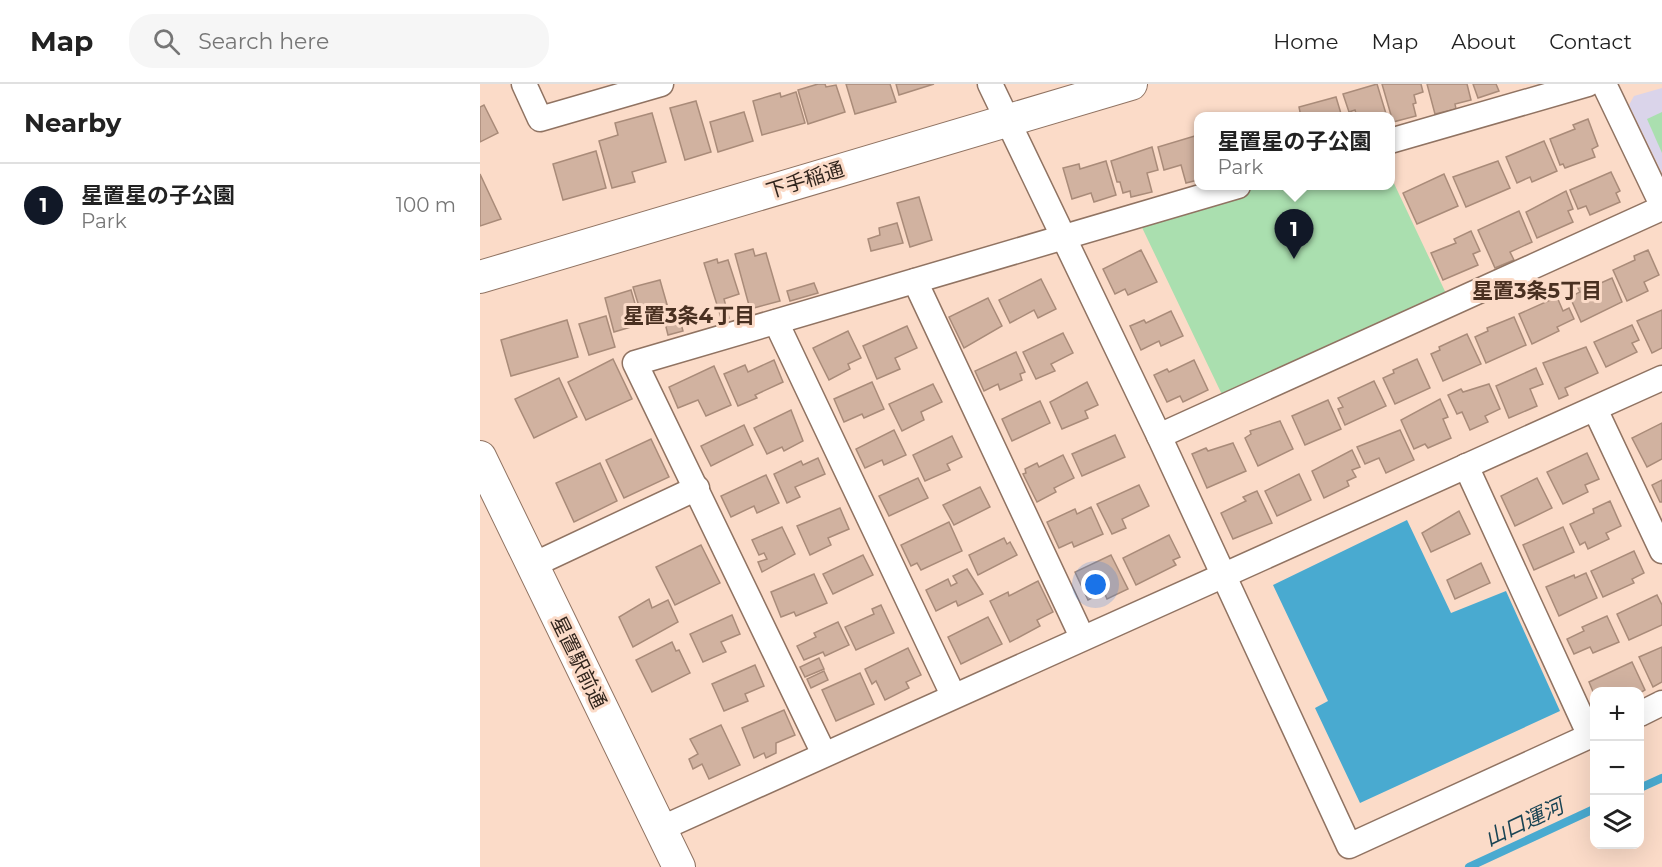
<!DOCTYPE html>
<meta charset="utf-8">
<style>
:root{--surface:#fff;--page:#f6f6f6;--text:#222;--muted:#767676;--line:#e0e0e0;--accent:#111827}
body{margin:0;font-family:Montserrat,"Noto Sans JP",sans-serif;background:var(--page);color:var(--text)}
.controls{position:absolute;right:18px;bottom:18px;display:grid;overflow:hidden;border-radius:12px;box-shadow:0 6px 24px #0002}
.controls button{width:54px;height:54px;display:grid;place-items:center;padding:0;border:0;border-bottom:2px solid var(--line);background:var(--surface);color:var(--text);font:30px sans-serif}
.you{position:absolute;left:616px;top:501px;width:21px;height:21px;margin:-15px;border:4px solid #fff;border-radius:50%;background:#1a73e8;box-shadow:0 0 0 9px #1a73e833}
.badge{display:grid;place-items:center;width:39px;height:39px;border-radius:50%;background:var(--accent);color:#fff;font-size:20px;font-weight:700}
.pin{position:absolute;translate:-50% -50px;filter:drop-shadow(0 2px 3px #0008)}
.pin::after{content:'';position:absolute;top:32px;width:21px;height:18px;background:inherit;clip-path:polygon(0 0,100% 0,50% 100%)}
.popup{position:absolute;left:714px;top:28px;width:201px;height:78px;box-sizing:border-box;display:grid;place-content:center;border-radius:12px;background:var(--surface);filter:drop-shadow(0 2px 4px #0005);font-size:20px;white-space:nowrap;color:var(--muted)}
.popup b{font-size:22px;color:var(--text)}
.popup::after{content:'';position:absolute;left:50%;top:100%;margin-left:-12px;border:12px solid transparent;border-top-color:var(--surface)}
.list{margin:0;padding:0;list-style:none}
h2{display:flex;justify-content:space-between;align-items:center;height:78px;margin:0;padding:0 24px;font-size:26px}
h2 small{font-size:20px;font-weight:400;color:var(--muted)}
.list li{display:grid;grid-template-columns:39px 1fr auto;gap:18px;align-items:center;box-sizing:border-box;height:84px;padding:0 24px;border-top:2px solid var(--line)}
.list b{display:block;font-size:22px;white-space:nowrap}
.list p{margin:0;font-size:20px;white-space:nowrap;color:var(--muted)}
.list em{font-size:20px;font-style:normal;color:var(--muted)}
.icon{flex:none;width:33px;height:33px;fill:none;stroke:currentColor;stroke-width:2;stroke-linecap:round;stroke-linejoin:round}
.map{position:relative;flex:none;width:1182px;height:783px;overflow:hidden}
header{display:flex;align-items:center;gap:36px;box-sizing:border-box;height:84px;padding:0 30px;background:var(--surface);border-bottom:2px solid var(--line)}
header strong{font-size:28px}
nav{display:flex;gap:33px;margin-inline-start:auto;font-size:21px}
.search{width:420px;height:54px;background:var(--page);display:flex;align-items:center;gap:15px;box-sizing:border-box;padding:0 21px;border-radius:24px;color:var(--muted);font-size:22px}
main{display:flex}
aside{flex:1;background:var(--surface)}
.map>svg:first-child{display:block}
.education{fill:#dad4ea}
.green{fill:#aadfaf}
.water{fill:#49aad0}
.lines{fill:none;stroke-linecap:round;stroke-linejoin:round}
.stream{stroke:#49aad0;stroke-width:8}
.building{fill:#d1b2a0;stroke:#a98b79;stroke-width:1.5}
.minor-casing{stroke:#907362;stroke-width:27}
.tertiary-casing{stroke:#907362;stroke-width:34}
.minor{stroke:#fff;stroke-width:24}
.tertiary{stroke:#fff;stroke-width:32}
.labels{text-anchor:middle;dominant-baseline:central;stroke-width:6;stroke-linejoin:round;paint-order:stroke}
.street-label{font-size:20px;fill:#31251d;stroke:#fbdbc8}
.neighbourhood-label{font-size:21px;font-weight:bold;fill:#493021;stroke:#fbdbc8}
.water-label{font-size:21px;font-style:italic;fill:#1a4454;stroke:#fbdbc8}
</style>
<header>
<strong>Map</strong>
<div class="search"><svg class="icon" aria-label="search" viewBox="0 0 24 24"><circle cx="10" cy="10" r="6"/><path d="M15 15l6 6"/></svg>Search here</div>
<nav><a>Home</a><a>Map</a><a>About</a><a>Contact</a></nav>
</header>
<main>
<aside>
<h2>Nearby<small></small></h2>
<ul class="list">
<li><span class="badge">1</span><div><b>星置星の子公園</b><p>Park</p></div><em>100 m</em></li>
</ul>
</aside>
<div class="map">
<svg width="1182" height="783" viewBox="0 0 1182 783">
<rect width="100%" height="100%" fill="#fbdbc8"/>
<!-- education -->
<path class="education" d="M1182,4V89L1149,21L1154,12Z"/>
<!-- green -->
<g class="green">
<path d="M1182,28V69L1167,35Z"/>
<path d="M910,91L971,220L747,321L656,131L758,102H910Z"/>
</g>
<!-- water -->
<path class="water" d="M927,436L971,529L1026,507L1080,627L880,719L835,624L848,617L793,501Z"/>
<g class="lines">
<!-- stream -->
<g class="stream">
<path d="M1160,704L1182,694"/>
<path d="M989,783L1114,725"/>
</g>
</g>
<!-- building -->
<g class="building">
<path d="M338,0H345L346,3L356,1L365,28L328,40L318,6Z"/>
<path d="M366,0H410L416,18L375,30Z"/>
<path d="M416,0H454L419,11Z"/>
<path d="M897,0L907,33H890L889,30L877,33L875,26L869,28L863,10Z"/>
<path d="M902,0H941L943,8L934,11L936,19L933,20L936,32L913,38Z"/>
<path d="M947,0H987L991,16L975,20L976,25L955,30Z"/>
<path d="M993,0H1016L1019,7L998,14Z"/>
<path d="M316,8L325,39L282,51L273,17L300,9L301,13Z"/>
<path d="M856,13L862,33H821L819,23Z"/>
<path d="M216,17L231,68L205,76L190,24Z"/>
<path d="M4,21L18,49L0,58V23Z"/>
<path d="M264,28L273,57L238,68L230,38Z"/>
<path d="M172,29L186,78L152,88L155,98L132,104L119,57L138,51L135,39Z"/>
<path d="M1108,35L1118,62L1112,65L1115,73L1085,84L1083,80L1080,81L1070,55L1095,45L1093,41Z"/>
<path d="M718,51V96L706,99L701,81L684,86L678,63Z"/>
<path d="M1064,57L1077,87L1052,98L1050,93L1037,99L1026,73Z"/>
<path d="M672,63L678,86L667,89L672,108L651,113L650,107L643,109L640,98H637L631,77Z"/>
<path d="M116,67L126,104L83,116L73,80Z"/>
<path d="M626,77L636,111L614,118L611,109L592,115L583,84L599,80L600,85Z"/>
<path d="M1018,77L1030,104L986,123L973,93Z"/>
<path d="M1131,88L1140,107L1136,109L1140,118L1110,131L1106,122L1098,125L1090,106Z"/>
<path d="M0,90L21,135L0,142Z"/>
<path d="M964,90L978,122L937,140L923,109Z"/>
<path d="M1086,107L1093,125L1088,127L1093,138L1057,154L1046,128Z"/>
<path d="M439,113L452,156L430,163L417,119Z"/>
<path d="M1039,127L1052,158L1030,168L1034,176L1015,184L998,146Z"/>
<path d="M417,139L423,159L391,167L388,155L400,151L399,144Z"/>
<path d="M991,147L1000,167L993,170L998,181L963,196L951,169L976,159L974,155Z"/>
<path d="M273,165L275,172L286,169L300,217L270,225L255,170Z"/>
<path d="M661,166L677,198L648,211L645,205L635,210L623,185Z"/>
<path d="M1168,166L1179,191L1164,198L1168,207L1147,217L1133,186L1155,176L1154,172Z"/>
<path d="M237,175L238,179L248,176L259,210L244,215L249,234L242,237L224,179Z"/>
<path d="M1132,194L1142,218L1101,238L1090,213L1100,208L1098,204L1112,198L1114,202Z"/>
<path d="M561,195L576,225L558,234L554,226L530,239L519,216Z"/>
<path d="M180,196L190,231L198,229L203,247L188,251L183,231L170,235L168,227L161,229L153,203Z"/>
<path d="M334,199L338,209L310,217L307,207Z"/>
<path d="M151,206L161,240L134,248L125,214Z"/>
<path d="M1077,213L1083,227L1089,224L1094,235L1077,243L1079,247L1052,260L1039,230Z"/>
<path d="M508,214L522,242L484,264L469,233Z"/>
<path d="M1182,226V264L1172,269L1157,237Z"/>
<path d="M691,227L703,252L681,262L679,257L661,266L650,242L664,236L666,239Z"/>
<path d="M126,232L135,263L109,271L99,240Z"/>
<path d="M1034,233L1046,261L1006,279L995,253L1008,247L1007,244Z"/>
<path d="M87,236L98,273L31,292L21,256Z"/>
<path d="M1152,241L1159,256L1152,259L1157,268L1126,283L1114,258Z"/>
<path d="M427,242L437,264L415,274L420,285L397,295L383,262Z"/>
<path d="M368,247L381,274L368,280L370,285L349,296L333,264Z"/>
<path d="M583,249L593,269L571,280L575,287L556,295L543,268Z"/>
<path d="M987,250L1001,280L963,297L951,270L960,266L959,263Z"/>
<path d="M1106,263L1118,289L1085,304L1088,311L1079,315L1063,279Z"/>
<path d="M536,268L545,288L540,290L542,296L520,306L518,300L504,307L495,287Z"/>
<path d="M133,275L152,315L106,336L88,298Z"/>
<path d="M937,275L950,304L915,320L903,294L914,289L913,286Z"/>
<path d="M294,276L303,298L275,311L277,314L258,322L244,290L265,281L268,288Z"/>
<path d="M714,276L728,306L703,318L700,312L687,318L674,291L687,285L689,288Z"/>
<path d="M234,282L251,321L226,332L218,316L198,324L189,303Z"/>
<path d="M1056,284L1063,300L1050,305L1057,322L1029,334L1016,302Z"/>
<path d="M79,294L97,333L54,354L35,315Z"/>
<path d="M894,297L906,322L865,341L858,325L863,323L858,314Z"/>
<path d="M392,298L404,325L384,334L382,330L364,338L354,315Z"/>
<path d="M607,298L618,321L605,327L608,334L582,345L570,318Z"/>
<path d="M453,300L462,318L441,328L444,336L422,347L409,320Z"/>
<path d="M1009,300L1020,325L1005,332L1008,338L990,346L982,328L977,330L968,311L981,305L983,308Z"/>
<path d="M960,315L968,333L963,335L971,354L948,364L945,360L934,365L921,336Z"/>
<path d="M848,316L861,345L825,361L812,332Z"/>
<path d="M560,317L570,339L532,357L522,335Z"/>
<path d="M311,326L323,357L304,367L302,363L287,370L274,344Z"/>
<path d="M800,337L813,365L778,382L765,354L771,350L770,347Z"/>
<path d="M1182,339V375L1167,383L1152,354Z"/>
<path d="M264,341L273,361L231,382L221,362Z"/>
<path d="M414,346L426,371L404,381L402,376L385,384L376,365Z"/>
<path d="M920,346L934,376L906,389L899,374L885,380L877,363Z"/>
<path d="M635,351L645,373L602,392L592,370Z"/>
<path d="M472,352L482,373L467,380L470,386L445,397L433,371Z"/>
<path d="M171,355L189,393L144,414L126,376Z"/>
<path d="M753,359L766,387L727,404L712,370L726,364L728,367Z"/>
<path d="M872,366L880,383L872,386L876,393L867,397L869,402L844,414L832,387Z"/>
<path d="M1107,369L1119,395L1105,401L1108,408L1083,420L1067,388Z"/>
<path d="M583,371L594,394L574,404L576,408L557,418L543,390L546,389L545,385L557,379L559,383Z"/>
<path d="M338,374L345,390L315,403L320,413L307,419L294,390L321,377L323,381Z"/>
<path d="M120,379L137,417L94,438L76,399Z"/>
<path d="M819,390L831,416L797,432L785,407Z"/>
<path d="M286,391L299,419L277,429L274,422L251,433L241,412Z"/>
<path d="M438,394L448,414L409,432L399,412Z"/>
<path d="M1057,394L1072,424L1035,442L1021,412Z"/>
<path d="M1182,396V418H1180L1172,401Z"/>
<path d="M659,401L669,422L642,435L646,444L632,450L617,420Z"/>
<path d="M500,403L510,423L474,441L463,421Z"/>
<path d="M777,407L792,439L753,455L741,429L766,417L763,413Z"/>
<path d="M1130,417L1141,442L1126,449L1129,455L1108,465L1105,458L1100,461L1090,440L1114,429L1113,425Z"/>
<path d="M611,423L623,450L594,463L592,458L579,464L567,438L595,425L597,430Z"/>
<path d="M360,424L369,445L348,454L351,461L330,471L317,442Z"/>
<path d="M979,427L990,450L951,468L942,449Z"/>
<path d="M469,438L482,467L441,486L437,479L431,482L421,461Z"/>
<path d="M302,443L315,470L282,488L278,478L287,475L284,469L279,471L272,456Z"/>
<path d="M1083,443L1094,468L1054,486L1043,461Z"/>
<path d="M689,451L700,473L693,476L696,481L656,501L643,474Z"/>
<path d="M524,454L527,460L530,458L537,471L498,491L489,471Z"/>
<path d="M221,461L240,499L195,521L176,483Z"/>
<path d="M1154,467L1164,489L1152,495L1154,499L1123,513L1111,487Z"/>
<path d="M383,471L393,491L353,510L343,490Z"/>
<path d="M631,471L648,505L627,515L624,508L608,516L595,488Z"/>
<path d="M1001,479L1010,499L975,515L967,496Z"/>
<path d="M487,485L503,510L478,522L476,517L456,527L446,506L468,495L471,502L477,499L473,492Z"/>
<path d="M1106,489L1117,514L1079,532L1066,503L1094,491L1095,494Z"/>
<path d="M334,490L347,519L316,532L314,528L301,533L291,508Z"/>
<path d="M558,497L573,528L557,536L560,542L530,558L510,517L528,508L529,512Z"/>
<path d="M1177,511L1182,521V541L1149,556L1137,530Z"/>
<path d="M169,515L172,524L188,516L198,538L153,563L139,533Z"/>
<path d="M401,521L414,549L376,566L365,543L394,530L392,525Z"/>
<path d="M252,531L260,550L241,558L246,568L223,578L210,550Z"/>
<path d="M1127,532L1139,558L1113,569L1110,563L1094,570L1087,555L1104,547L1102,543Z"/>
<path d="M508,533L522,560L481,580L468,553Z"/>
<path d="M358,538L369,561L345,572L343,568L324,576L317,562L336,553L334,549Z"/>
<path d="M192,558L196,567L199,566L210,589L172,608L156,576Z"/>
<path d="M1182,563V598L1173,603L1159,573Z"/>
<path d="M428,564L441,591L426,598L429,604L405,616L396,597L392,600L385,585Z"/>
<path d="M339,574L344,585L325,593L320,583Z"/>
<path d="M1152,578L1165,606L1160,609L1114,608V610L1109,598Z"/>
<path d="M275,581L284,602L265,610L268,617L244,627L232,600Z"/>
<path d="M344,587L348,596L331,604L327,595Z"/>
<path d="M380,589L394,620L356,637L342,606Z"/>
<path d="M304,626L315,651L296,659V669L286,674L284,669L274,674L262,644Z"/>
<path d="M241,641L260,681L229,695L222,680L213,685L209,675L218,670L210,655Z"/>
</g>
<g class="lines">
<defs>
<g id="minor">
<path d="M44,0L60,35L181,0"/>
<path d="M510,0L679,352L869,762L1114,650"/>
<path d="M1124,0L1182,121"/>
<path d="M910,57L1108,0"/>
<path d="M435,197L602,553"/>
<path d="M296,238L473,611"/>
<path d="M1115,325L1182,467"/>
<path d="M679,352L1182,124"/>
<path d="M986,382L1110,652"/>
<path d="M53,481L217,404"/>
<path d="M1160,630L1182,619"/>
<path d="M344,670L155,279L758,102"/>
<path d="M180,745L1182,294"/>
</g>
<g id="tertiary">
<path d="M0,193L651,0"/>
<path d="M0,373L199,783"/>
</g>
</defs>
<!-- minor casing -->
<use href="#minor" class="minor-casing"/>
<!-- tertiary casing -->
<use href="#tertiary" class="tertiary-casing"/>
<!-- minor -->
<use href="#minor" class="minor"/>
<!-- tertiary -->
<use href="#tertiary" class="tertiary"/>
</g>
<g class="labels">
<!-- street labels -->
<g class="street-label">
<text transform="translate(325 96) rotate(-17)">下手稲通</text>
<text transform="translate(99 578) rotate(64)">星置駅前通</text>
</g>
<!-- neighbourhood labels -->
<g class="neighbourhood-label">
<text x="1057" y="206">星置3条5丁目</text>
<text x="209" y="231">星置3条4丁目</text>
</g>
<!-- water labels -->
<g class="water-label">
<text transform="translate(1044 738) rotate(-25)">山口運河</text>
</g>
</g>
</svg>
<div class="controls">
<button>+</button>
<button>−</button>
<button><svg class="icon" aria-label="layers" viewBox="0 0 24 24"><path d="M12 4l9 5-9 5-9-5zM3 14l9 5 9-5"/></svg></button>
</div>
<div class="you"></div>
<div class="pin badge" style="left:814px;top:175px">1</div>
<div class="popup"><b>星置星の子公園</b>Park</div>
</div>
</main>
